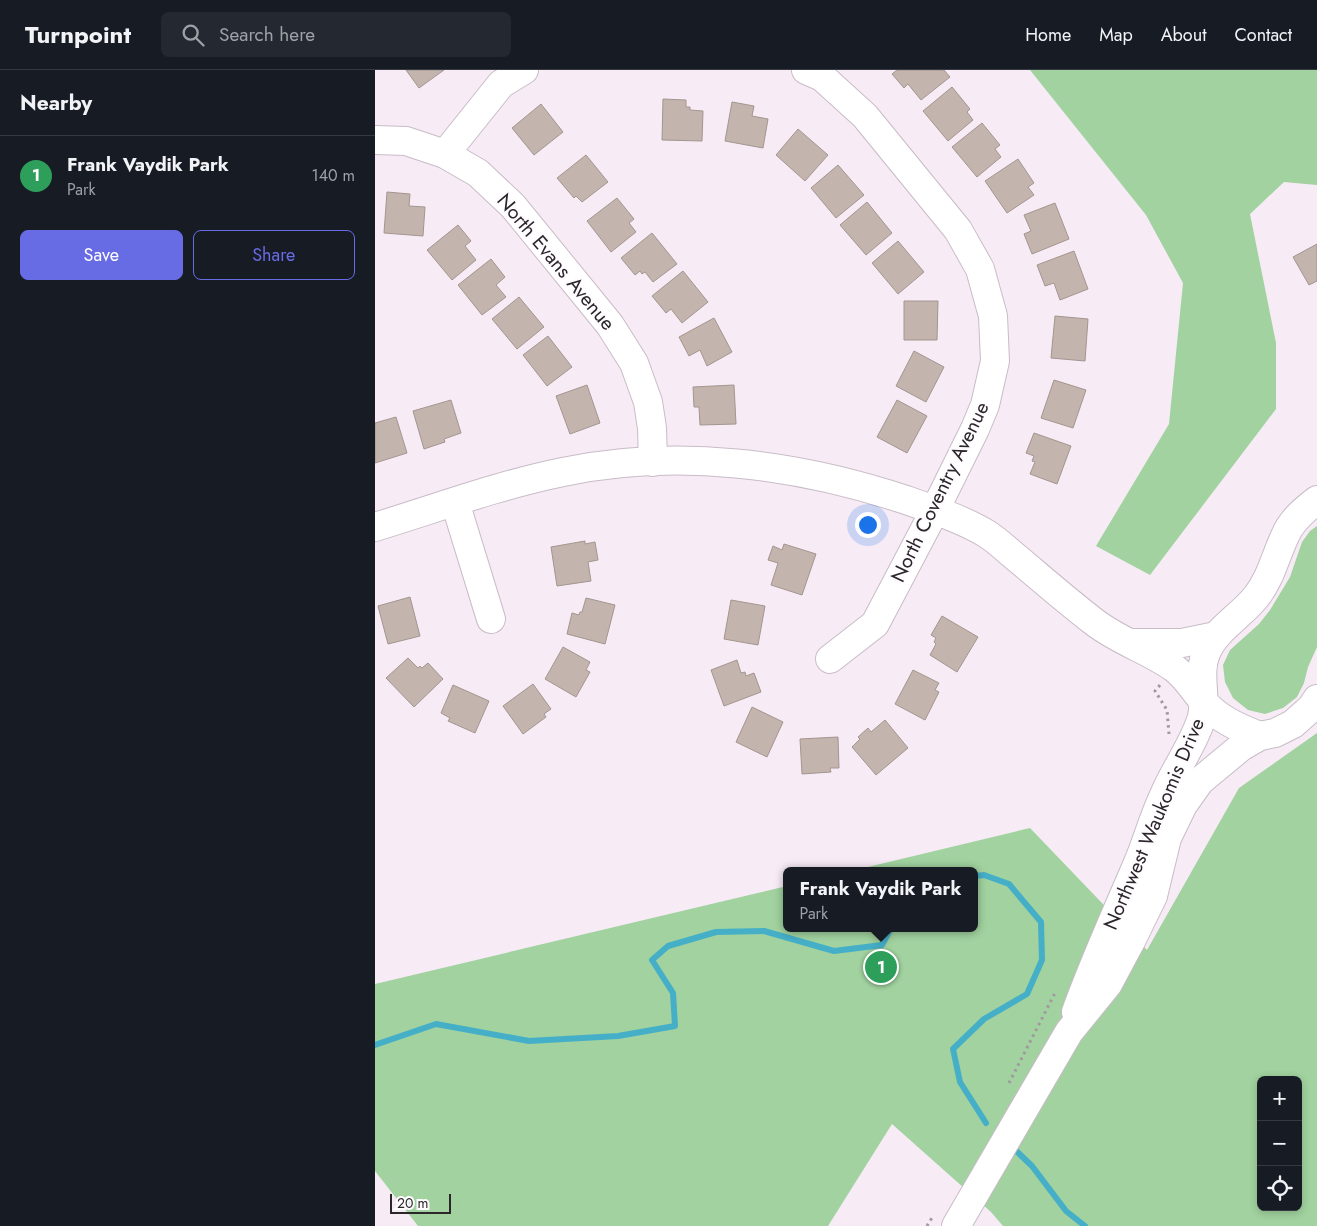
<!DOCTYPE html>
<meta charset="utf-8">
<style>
:root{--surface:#171b24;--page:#242831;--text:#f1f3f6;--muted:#9ea1a6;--line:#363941;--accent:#676be4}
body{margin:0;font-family:Jost,sans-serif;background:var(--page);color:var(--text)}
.controls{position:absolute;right:15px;bottom:15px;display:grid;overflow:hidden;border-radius:8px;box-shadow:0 2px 8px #0003}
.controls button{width:45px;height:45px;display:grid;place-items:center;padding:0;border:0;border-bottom:1px solid var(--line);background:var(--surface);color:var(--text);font:25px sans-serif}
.scale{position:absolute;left:15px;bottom:12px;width:61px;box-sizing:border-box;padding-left:5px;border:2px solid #2a262a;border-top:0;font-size:14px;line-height:18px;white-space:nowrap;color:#2a262a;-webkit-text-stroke:4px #fefcfe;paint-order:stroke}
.you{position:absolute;left:492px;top:454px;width:18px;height:18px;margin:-12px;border:4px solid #fff;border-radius:50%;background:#1a73e8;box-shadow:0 0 0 8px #1a73e833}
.badge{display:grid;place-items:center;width:32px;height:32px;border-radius:50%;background:var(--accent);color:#fff;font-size:16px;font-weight:700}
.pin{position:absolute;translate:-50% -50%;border:2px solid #fff;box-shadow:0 1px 5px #0006}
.popup{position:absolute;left:408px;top:797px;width:195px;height:65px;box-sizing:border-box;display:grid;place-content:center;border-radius:8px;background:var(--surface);filter:drop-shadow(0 1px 4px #0005);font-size:16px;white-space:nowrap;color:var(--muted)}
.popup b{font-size:19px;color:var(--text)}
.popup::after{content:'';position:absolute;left:50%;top:100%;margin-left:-10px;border:10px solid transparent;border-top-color:var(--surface)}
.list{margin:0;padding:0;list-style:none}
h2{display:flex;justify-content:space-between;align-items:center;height:65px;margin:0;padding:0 20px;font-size:21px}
h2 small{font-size:16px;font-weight:400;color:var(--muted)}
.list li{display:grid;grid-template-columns:32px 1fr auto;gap:15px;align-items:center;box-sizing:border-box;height:80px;padding:0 20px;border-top:1px solid var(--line)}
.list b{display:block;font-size:19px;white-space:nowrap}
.list p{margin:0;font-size:16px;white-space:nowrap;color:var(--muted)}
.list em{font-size:16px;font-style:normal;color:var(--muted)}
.actions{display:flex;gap:10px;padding:15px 20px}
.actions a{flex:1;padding:11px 0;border:1px solid var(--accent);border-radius:8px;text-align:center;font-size:18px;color:var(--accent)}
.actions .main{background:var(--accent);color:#fff}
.icon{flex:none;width:28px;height:28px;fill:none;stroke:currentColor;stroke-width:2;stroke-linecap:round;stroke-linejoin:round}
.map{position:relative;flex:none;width:942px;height:1156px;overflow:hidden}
header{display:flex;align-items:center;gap:30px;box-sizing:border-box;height:70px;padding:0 25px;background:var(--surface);border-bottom:1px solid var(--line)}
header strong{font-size:24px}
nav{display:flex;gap:28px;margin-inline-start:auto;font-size:18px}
.search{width:350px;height:45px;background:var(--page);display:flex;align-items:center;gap:12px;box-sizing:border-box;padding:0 18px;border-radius:8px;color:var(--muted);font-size:19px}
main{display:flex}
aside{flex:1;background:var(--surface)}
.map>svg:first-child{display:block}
.green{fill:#a1d29f;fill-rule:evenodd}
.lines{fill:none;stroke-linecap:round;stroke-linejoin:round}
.stream{stroke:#46afc8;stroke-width:6}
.building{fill:#c3b4ae;stroke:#a4958f}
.minor-casing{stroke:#c8bcc7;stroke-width:30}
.major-casing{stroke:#c8bcc7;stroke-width:30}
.path{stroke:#a198a0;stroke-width:3;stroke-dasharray:2.5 4;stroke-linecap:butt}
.minor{stroke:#fff;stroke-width:28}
.major{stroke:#fff;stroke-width:28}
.labels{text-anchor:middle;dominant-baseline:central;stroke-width:4.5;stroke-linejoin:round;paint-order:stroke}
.street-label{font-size:20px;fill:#2a262a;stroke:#fefcfe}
</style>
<header>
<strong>Turnpoint</strong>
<div class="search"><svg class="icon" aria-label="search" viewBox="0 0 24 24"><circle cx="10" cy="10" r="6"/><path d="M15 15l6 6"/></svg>Search here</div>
<nav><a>Home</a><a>Map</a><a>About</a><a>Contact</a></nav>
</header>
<main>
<aside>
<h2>Nearby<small></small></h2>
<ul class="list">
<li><span class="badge" style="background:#2e9e5b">1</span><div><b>Frank Vaydik Park</b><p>Park</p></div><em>140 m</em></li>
</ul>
<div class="actions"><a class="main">Save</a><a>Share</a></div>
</aside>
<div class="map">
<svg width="942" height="1156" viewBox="0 0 942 1156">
<rect width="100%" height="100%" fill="#f7ebf6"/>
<!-- green -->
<g class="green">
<path d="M655,0H942V115L909,112L875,144L901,273V339L775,505L721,476L794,354L808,213L771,145Z"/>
<path d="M942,456V577L933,597L929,613L922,627L908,638L890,644L873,640L858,628L850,612L848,595L855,580L884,554L895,540L915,507L927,472L935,461Z"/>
<path d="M942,663V1156H628L616,1142L517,1054L453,1156H43L0,1101V914L412,816V858H600V801H476L655,758L772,880L864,718ZM886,1010H923V1137H886Z"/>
</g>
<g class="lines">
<!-- stream -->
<g class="stream">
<path d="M600,806L609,805L634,814L666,852L667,890L652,924L609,949L578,979L585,1012L611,1053"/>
<path d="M0,975L61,954L154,971L243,966L300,956L298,923L277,890L293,876L341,862L389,861L459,881L507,875L516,858"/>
<path d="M636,1076L657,1096L691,1141L710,1156"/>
</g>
</g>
<!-- building -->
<g class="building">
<path d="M31,0H69L44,18Z"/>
<path d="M522,0H569L575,7L546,30L533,14L529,18L517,4Z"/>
<path d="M577,17L595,39L592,42L598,50L573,71L548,41Z"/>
<path d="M288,29L311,30V37H315V40L328,41L327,71L287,70Z"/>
<path d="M357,32L379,36L377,46L393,49L388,78L350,71Z"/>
<path d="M166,34L188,62L159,85L137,58Z"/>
<path d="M607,53L625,75L620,79L626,87L602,107L577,77Z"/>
<path d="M423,59L453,85L430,111L401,85Z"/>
<path d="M211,85L233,112L207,132L201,126L199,128L182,108Z"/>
<path d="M643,89L659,113L653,117L659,125L632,143L610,111Z"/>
<path d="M463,95L489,125L461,148L436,118Z"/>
<path d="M12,122L35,124L34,136L50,137L48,166L9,163Z"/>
<path d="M242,128L259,149L254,153L261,162L236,182L212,151Z"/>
<path d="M492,132L517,163L491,185L465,155Z"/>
<path d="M680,133L694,169L657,184L649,164L656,161L649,145Z"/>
<path d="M83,155L96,171L90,176L101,190L77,210L52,180Z"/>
<path d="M277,163L302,194L278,212L270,202L267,204L265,201L260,205L246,188Z"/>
<path d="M523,171L549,202L523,224L497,193Z"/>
<path d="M942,174V211L934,215L918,187Z"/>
<path d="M699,181L713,219L685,230L679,213L670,216L662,195Z"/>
<path d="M116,189L130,207L121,215L131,227L107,245L83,215Z"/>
<path d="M308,201L333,232L307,253L296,239L291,243L277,226Z"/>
<path d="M144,227L169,257L142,279L117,249Z"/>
<path d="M529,231H563L562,270H529Z"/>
<path d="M680,246L713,249L710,291L676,288Z"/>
<path d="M339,248L357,282L332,296L325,280L314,286L304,267Z"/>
<path d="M173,266L197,297L172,316L148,285Z"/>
<path d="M539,281L569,297L551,332L521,316Z"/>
<path d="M679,310L711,320L698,358L666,348Z"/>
<path d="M212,315L225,353L195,364L181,326Z"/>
<path d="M359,315L361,354L325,355L324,337H319L318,317Z"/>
<path d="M76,330L86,363L69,369L70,372L49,379L38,341Z"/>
<path d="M522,330L552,346L532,383L502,367Z"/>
<path d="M21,347L32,383L0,393V353Z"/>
<path d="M659,363L696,376L682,414L655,404L660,392L657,391L659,386L651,383Z"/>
<path d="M210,471V474L220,472L223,490L213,492L216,511L182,516L176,477Z"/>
<path d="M409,474L441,484L427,525L396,515L403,493L393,490L398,476L407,480Z"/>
<path d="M35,527L45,566L13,574L3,536Z"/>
<path d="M211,528L240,535L230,574L192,564L197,543L204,545L205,542H207Z"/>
<path d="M356,530L390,536L383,575L349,569Z"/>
<path d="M567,546L603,567L582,602L555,585L561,574L559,572L561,568L556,565Z"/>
<path d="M188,577L215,592L211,600L215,602L201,627L170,609Z"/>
<path d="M33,588L43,598L45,596L47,598L53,593L68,609L39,637L11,608Z"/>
<path d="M362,590L366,603L370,602L371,606L379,603L386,622L349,636L336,600Z"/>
<path d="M538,600L564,613L560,620L564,622L550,650L520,634Z"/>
<path d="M158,614L176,639L169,644L171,647L148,664L128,636Z"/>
<path d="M78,615L114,631L100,663L73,651L75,648L66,643Z"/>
<path d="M377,637L408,652L392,687L361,672Z"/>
<path d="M510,650L533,678L501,705L477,677L485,669L483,667L493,658L496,662Z"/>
<path d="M463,667L464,698H455L456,702L427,704L425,669Z"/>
</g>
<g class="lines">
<defs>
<g id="minor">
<path d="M431,0L447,7L490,46L583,160L605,199L618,246L620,291L610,335L600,359L560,440L500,554L455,589"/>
<path d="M0,70L31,71L70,84L103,103L138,136L235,255L259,293L273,332L277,358L278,392"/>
<path d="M70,84L126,14L149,0"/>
<path d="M80,432L116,549"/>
<path d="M0,457C62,438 124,415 188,402C302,378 422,394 531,430C557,439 589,450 612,464C623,471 633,481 643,489C668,510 692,531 718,551C743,571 774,580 799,598C811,607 818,619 828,631C843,649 864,658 885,666"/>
<path d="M757,573H807L841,566"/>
</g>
<g id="major">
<path d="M701,942C719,892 741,844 762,795C772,772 778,748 789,725C800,699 817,677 826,650C833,629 822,605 831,583C841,559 865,547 881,527C896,508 900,487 910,466C916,451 929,440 942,430"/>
<path d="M581,1156L694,962L733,914L756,871L778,826L792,768L808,735L825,711L866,677L885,666L900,663L918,654L936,638L942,629"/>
</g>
</defs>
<!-- minor casing -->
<use href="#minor" class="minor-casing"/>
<!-- major casing -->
<use href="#major" class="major-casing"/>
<!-- path -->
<g class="path">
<path d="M785,615L780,621L792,640L794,664"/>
<path d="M634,1013L681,921"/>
<path d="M552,1156L558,1146"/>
</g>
<!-- minor -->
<use href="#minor" class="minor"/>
<!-- major -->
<use href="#major" class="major"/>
</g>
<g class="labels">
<!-- street labels -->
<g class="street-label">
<text transform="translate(181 192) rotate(50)">North Evans Avenue</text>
<text transform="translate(565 422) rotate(-64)">North Coventry Avenue</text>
<text transform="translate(779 754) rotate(-67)">Northwest Waukomis Drive</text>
</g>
</g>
</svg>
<div class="controls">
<button>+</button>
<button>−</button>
<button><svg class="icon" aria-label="locate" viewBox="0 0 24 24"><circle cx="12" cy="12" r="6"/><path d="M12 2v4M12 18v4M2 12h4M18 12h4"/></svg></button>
</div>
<div class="scale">20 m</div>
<div class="you"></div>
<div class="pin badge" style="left:506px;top:897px;background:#2e9e5b">1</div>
<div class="popup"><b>Frank Vaydik Park</b>Park</div>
</div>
</main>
